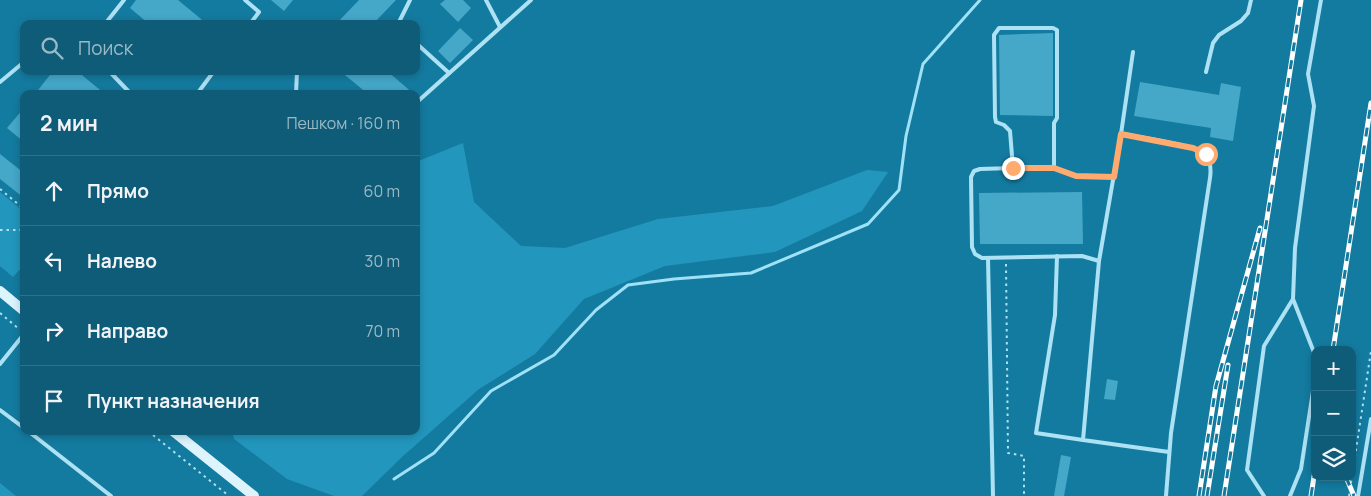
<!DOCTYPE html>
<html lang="ru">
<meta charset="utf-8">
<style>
:root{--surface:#0f5c78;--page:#18627d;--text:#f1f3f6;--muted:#9bbac6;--line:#2f718a}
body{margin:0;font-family:Manrope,sans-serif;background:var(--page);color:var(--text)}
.controls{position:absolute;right:15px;bottom:15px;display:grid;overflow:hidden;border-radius:10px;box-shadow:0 2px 8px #0003}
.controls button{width:45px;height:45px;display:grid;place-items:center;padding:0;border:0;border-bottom:1px solid var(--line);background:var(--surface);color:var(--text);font:25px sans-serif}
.stop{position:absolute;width:15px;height:15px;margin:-11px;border:4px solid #ffab70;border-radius:50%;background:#fff}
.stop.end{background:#ffab70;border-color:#fff;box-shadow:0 1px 5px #0008}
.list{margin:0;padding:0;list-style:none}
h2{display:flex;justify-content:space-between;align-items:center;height:65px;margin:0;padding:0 20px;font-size:21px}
h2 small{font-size:16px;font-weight:400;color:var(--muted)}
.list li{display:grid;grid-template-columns:32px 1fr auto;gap:15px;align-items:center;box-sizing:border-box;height:70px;padding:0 20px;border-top:1px solid var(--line)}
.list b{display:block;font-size:19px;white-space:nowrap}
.list em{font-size:16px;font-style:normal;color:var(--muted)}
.icon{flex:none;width:28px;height:28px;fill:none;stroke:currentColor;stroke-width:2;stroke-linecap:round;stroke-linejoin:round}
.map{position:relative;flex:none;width:1371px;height:496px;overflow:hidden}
.search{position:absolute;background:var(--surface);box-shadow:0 2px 8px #0003;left:20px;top:20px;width:400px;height:55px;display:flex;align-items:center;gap:12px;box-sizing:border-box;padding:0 18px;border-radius:10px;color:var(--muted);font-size:19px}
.panel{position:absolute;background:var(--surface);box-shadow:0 2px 8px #0003;left:20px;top:90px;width:400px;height:345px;border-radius:10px}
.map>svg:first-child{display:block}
.green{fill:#2396bd}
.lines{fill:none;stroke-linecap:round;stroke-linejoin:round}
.stream{stroke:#9fe2f7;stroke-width:3}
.building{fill:#45a8c9}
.path{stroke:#ade2f4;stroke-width:2;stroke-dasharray:2.5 4;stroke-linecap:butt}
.service{stroke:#ade2f4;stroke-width:4}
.secondary{stroke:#ddf4fd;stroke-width:10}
.rail-casing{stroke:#fff;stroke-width:5}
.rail{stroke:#147ba0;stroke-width:3;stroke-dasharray:9;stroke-linecap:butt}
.route{stroke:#ffab70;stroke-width:6}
</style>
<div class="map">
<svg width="1371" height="496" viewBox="0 0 1371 496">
<rect width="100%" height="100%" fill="#147ba0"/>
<!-- green -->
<g class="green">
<path d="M463,143L474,202L521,246L565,248L658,219L773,206L867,170L888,172L862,211L775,252L665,266L584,299L535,354L479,389L402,457L362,496H334L287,479L234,439L232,431H416V162Z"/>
<path d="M0,192L24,212V265L13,277L0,266Z"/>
<path d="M0,483L16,496H0Z"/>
</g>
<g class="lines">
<!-- stream -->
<path class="stream" d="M394,479L434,453L491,391L554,355L596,310L628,285L674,279L751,273L868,224L899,190L906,136L923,64L980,0"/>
</g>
<!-- building -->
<g class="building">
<path d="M136,0H178L207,24H149L130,8Z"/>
<path d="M271,0H293L284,11Z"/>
<path d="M359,0H396L373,24H336Z"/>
<path d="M445,0H463L471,8L458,22L440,4Z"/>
<path d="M460,28L473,40L450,63L438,51Z"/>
<path d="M1053,33V116L1000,115L999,35Z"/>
<path d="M53,71H77L105,94H35Z"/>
<path d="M340,71H387L414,94H368Z"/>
<path d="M1140,82L1219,95L1221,83L1241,87L1233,141L1210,137L1211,128L1134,116Z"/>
<path d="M24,108V142L7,128Z"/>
<path d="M0,154L24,173V198L0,179Z"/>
<path d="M1082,192L1083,244H980L979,193Z"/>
<path d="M1107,379L1118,381L1115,400L1104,399Z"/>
<path d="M1061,455L1071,457L1064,496H1054Z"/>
</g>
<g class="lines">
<!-- path -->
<g class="path">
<path d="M0,189L24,209"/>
<path d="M0,230H24"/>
<path d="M1006,264L1008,453L1024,456V496"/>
<path d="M0,313L19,329"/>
<path d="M148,431L229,496"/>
<path d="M1349,496L1371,351"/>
</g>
<!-- service -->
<g class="service">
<path d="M245,0L259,12L250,24"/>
<path d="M486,0L500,27"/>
<path d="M105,24L124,0"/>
<path d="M398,24L410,0"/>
<path d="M416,43L449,73"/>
<path d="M1133,52L1121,134L1099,261L1083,440L1169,452"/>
<path d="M109,71L131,94"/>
<path d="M1206,72L1213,43L1219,35L1241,21L1248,13L1251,0"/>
<path d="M0,82L24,62"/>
<path d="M197,94L214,71"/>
<path d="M296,94L297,71"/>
<path d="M416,103L531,0"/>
<path d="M1121,134C1137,137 1198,145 1206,155C1211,162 1211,171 1210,178L1171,433L1166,496"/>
<path d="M1013,168H1054V123L1057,118V30L1053,28H999L994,35L995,117L996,122L1004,125L1010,131L1013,168L980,169L974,171L971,177L972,247L975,254L982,258L1082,256L1099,261"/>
<path d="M1054,168L1076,176L1114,177"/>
<path d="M1057,256L1055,315L1036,433L1083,440"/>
<path d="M988,258L993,496"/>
<path d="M1315,355L1293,299L1295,248L1314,106L1308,74L1321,0"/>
<path d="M0,364L24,334"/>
<path d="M0,410L24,428"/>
<path d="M28,431L111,496"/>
<path d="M1264,496L1247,470L1264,346L1293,299"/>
<path d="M1290,496L1301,469L1315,378"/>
<path d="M1358,496L1371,419"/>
</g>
<!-- secondary -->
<g class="secondary">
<path d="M0,291L24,311"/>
<path d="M173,431L254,496"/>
</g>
<defs>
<g id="rail">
<path d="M1333,350L1371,103"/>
<path d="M1346,477L1354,496"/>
<path d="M1199,496L1216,386L1260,228"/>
<path d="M1207,496L1228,365"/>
<path d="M1224,496L1301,0"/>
<path d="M1311,496L1315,470"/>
</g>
</defs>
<!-- rail casing -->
<use href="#rail" class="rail-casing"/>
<!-- rail -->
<use href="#rail" class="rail"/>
</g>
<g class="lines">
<!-- route -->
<path class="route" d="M1013,168H1054L1076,176L1114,177L1121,134L1193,148L1206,154"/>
</g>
</svg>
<div class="controls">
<button>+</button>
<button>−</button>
<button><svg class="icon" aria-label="layers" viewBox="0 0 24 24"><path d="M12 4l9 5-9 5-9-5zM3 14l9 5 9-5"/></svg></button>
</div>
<div class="stop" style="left:1206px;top:154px"></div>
<div class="stop end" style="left:1013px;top:168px"></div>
<div class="search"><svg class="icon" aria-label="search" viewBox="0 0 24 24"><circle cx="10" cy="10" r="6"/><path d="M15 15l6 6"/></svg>Поиск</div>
<section class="panel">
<h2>2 мин<small>Пешком · 160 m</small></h2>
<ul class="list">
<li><svg class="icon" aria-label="ahead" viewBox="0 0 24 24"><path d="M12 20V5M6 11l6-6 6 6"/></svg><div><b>Прямо</b></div><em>60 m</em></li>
<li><svg class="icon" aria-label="left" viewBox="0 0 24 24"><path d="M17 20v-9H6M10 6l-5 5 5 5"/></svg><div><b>Налево</b></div><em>30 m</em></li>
<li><svg class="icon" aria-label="right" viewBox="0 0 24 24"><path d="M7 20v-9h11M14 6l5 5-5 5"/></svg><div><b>Направо</b></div><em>70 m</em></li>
<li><svg class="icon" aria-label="arrive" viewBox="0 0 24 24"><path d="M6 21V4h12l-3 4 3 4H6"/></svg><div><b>Пункт назначения</b></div></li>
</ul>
</section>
</div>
